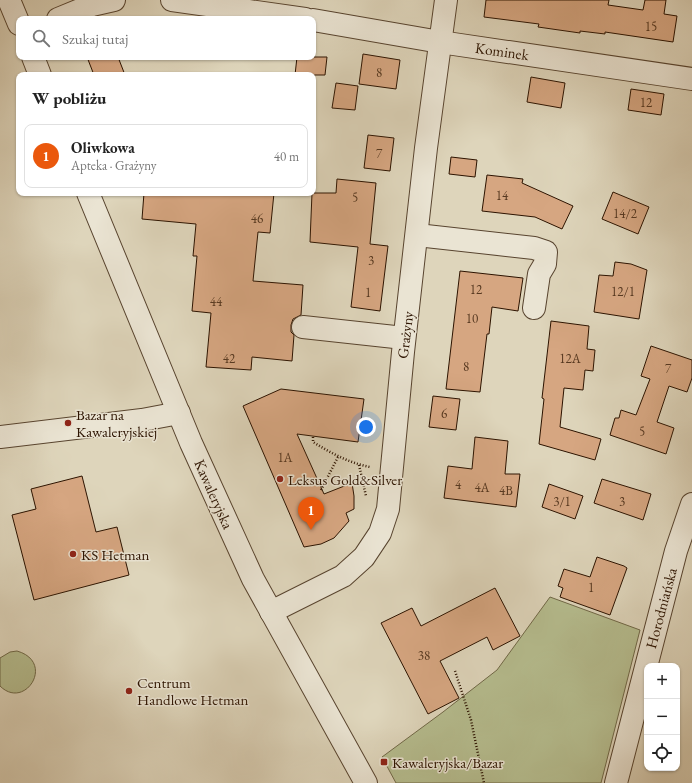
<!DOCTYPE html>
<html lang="pl">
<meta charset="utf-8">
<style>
:root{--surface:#fff;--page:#f2f2f2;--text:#222;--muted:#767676;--line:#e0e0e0;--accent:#ea580c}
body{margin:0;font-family:"EB Garamond",serif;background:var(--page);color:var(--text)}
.controls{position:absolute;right:12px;bottom:12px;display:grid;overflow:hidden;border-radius:8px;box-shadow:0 1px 3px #0004}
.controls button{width:36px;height:36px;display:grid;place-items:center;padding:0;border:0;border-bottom:1px solid var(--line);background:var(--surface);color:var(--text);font:20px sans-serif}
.you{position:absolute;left:366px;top:427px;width:14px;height:14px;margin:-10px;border:3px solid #fff;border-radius:50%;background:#1a73e8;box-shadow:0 0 0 6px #1a73e833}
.badge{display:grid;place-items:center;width:26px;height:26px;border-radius:50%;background:var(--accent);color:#fff;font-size:13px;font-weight:700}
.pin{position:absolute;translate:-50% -33px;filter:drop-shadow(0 1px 2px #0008)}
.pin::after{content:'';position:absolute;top:21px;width:14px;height:12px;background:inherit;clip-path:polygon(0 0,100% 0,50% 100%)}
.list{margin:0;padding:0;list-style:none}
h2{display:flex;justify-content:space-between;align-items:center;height:52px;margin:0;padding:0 16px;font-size:17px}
h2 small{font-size:13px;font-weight:400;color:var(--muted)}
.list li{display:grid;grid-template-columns:26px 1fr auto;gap:12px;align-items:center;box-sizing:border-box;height:64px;margin:0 8px 8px;padding:0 8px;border:1px solid var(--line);border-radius:8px}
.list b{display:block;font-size:15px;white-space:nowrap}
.list p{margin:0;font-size:13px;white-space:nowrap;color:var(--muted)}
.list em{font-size:13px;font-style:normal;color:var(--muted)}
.icon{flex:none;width:22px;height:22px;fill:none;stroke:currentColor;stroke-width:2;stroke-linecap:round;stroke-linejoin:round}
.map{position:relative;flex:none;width:692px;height:783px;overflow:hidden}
.search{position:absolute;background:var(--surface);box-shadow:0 1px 3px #0004;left:16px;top:16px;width:300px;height:44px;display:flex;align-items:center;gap:10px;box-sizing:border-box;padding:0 14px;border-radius:8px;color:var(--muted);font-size:15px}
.panel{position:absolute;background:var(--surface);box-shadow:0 1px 3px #0004;left:16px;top:72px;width:300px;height:124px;border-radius:8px}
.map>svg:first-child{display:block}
.green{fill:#b5bc8e;stroke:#706847}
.building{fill:#d6a681;stroke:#2c1300}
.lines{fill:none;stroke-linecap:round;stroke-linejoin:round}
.minor-casing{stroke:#58442f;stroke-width:24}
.path{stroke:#2c1300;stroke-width:2.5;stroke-dasharray:1 2;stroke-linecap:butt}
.minor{stroke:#eae4d3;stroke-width:22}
.poi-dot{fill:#8f2418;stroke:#eae4d3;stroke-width:1.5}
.labels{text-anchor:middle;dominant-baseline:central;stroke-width:3;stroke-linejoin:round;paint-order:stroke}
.number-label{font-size:13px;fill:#563820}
.street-label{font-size:15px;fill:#2c1300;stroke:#eae4d3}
.poi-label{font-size:15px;fill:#2c1300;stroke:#eae4d3;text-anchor:start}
</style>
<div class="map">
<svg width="692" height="783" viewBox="0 0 692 783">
<rect width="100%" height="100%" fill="#ded5bb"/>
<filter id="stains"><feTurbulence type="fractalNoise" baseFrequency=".005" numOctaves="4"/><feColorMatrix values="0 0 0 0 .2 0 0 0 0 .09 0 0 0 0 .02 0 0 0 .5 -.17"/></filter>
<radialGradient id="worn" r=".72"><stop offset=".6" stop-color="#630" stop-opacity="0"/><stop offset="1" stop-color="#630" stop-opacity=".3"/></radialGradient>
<!-- green -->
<g class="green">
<path d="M550,597L640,630L601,783H396L382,757L443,712L497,670Z"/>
<path d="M17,651C56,662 25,711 0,686V658L10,652Z"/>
</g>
<!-- building -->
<g class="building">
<path d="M486,0H609L608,5L643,10L645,0H666L664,14L677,16L673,42L605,32V34L580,31V33L538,27L539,24L484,17Z"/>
<path d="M363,54L400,60L396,89L359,84Z"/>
<path d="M87,57H118L125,75H94Z"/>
<path d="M297,57H327L325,75H295Z"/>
<path d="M531,77L565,83L561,108L527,102Z"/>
<path d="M336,83L358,86L355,110L332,108Z"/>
<path d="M631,89L664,94L661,115L628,110Z"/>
<path d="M368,135L394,138L390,171L364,168Z"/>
<path d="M451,157L477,160L475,177L449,174Z"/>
<path d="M487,175L523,179L522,183L573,206L562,229L535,217L482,211Z"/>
<path d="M337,179L376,183L370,244L388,246L380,311L351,307L358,247L310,242L312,193H336Z"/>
<path d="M613,192L649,207L638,234L602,219Z"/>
<path d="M144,193H274L270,233L258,232L253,281L303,285L301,315L293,319L291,325V332L294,335L292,361L252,357L251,370L206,367L211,313L192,311L197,256H193L196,224L142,219Z"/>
<path d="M615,262L631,264L647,270L639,319L594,312L599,275L613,276Z"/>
<path d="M460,271L523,278L518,311L492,307L489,334H487L480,392L446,389Z"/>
<path d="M551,321L589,326L587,349L595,350L593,371L585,370L583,390L564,388L560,427L601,439L595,460L539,444L544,399L542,398Z"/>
<path d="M651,346L692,360V378L687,392L669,386L657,422L674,428L666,454L610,435L615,418H619L621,410L636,415L650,379L641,376Z"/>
<path d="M281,389L364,399L358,442L297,434L324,494L352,483L354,496V509L346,513L349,521L334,538L321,544L304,547L243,406Z"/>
<path d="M433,396L460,399L456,430L429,427Z"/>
<path d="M475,437L508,441L505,474H520L516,507L444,498L448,466L472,469Z"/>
<path d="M82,476L96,532L117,527L129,575L34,600L12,515L36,509L31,489Z"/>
<path d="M602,479L651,494L643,520L594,503Z"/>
<path d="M549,484L583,496L575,519L542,507Z"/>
<path d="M597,557L624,566L627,568L610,615L560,597L563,588L558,586L564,569L590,577Z"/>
<path d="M495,588L520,636L493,650L487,637L440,661L459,698L428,714L381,623L412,608L421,626Z"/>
</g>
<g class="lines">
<defs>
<g id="minor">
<path d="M9,0L19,24"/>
<path d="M172,0L305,19"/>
<path d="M58,19L92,5L114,0"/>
<path d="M313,20L440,42L692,79"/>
<path d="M33,57L40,75"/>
<path d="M88,193L191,443L253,579L366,783"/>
<path d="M417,235L534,248L546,252L545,264L539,274L534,308"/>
<path d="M303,327L404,338"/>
<path d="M0,437L142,420L179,413"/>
<path d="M271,612L343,576L364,557L380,533L388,509L403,352L426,148L446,0"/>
<path d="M616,783L676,551L692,504"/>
</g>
</defs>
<!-- minor casing -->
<use href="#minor" class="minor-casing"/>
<!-- path -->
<g class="path">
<path d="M313,437V442C331,453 349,463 370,467"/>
<path d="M359,465L366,496"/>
<path d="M321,490L338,457"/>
<path d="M455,671L471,720L484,783"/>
</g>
<!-- minor -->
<use href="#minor" class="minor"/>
</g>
<!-- markers -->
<g class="poi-dot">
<circle cx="68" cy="423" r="4"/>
<circle cx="280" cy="479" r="4"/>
<circle cx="73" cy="554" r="4"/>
<circle cx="129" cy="691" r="4"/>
<rect x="380" y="758" width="8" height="8" rx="2"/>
</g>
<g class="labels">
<!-- number labels -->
<g class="number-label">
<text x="651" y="26">15</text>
<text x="379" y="72">8</text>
<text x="646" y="102">12</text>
<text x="379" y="153">7</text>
<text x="502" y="195">14</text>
<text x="355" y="197">5</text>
<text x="625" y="213">14/2</text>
<text x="257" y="218">46</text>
<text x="371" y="260">3</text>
<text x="476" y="289">12</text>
<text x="623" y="291">12/1</text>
<text x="368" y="292">1</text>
<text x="216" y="301">44</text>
<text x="472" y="318">10</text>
<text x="229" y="358">42</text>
<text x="570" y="358">12A</text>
<text x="466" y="366">8</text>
<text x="668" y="368">7</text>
<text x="444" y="413">6</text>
<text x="642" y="431">5</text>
<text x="285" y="457">1A</text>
<text x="458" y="484">4</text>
<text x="482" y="487">4A</text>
<text x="506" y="490">4B</text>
<text x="562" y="501">3/1</text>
<text x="622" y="501">3</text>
<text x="591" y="587">1</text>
<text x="424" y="655">38</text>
</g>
<!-- street labels -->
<g class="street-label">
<text transform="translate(502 51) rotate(8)">Kominek</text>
<text transform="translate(405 335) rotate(-83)">Grażyny</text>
<text transform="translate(214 494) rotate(66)">Kawaleryjska</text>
<text transform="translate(661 608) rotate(-75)">Horodniańska</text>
</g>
<!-- poi labels -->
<g class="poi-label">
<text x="76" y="414">Bazar na<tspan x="76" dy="17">Kawaleryjskiej</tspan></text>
<text x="288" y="479">Leksus Gold&amp;Silver</text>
<text x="81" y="554">KS Hetman</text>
<text x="137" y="682">Centrum<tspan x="137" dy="17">Handlowe Hetman</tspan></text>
<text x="392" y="762">Kawaleryjska/Bazar</text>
</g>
</g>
<rect width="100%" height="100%" filter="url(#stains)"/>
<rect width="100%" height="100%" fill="url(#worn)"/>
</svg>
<div class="controls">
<button>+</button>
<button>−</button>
<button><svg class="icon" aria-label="locate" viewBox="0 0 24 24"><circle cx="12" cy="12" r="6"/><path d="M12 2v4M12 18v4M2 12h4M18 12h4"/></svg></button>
</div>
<div class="you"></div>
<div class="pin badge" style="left:311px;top:530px">1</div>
<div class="search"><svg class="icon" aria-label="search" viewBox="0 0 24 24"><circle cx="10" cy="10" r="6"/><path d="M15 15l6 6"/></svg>Szukaj tutaj</div>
<section class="panel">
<h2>W pobliżu<small></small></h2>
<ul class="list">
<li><span class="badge">1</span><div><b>Oliwkowa</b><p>Apteka · Grażyny</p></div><em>40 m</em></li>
</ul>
</section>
</div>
